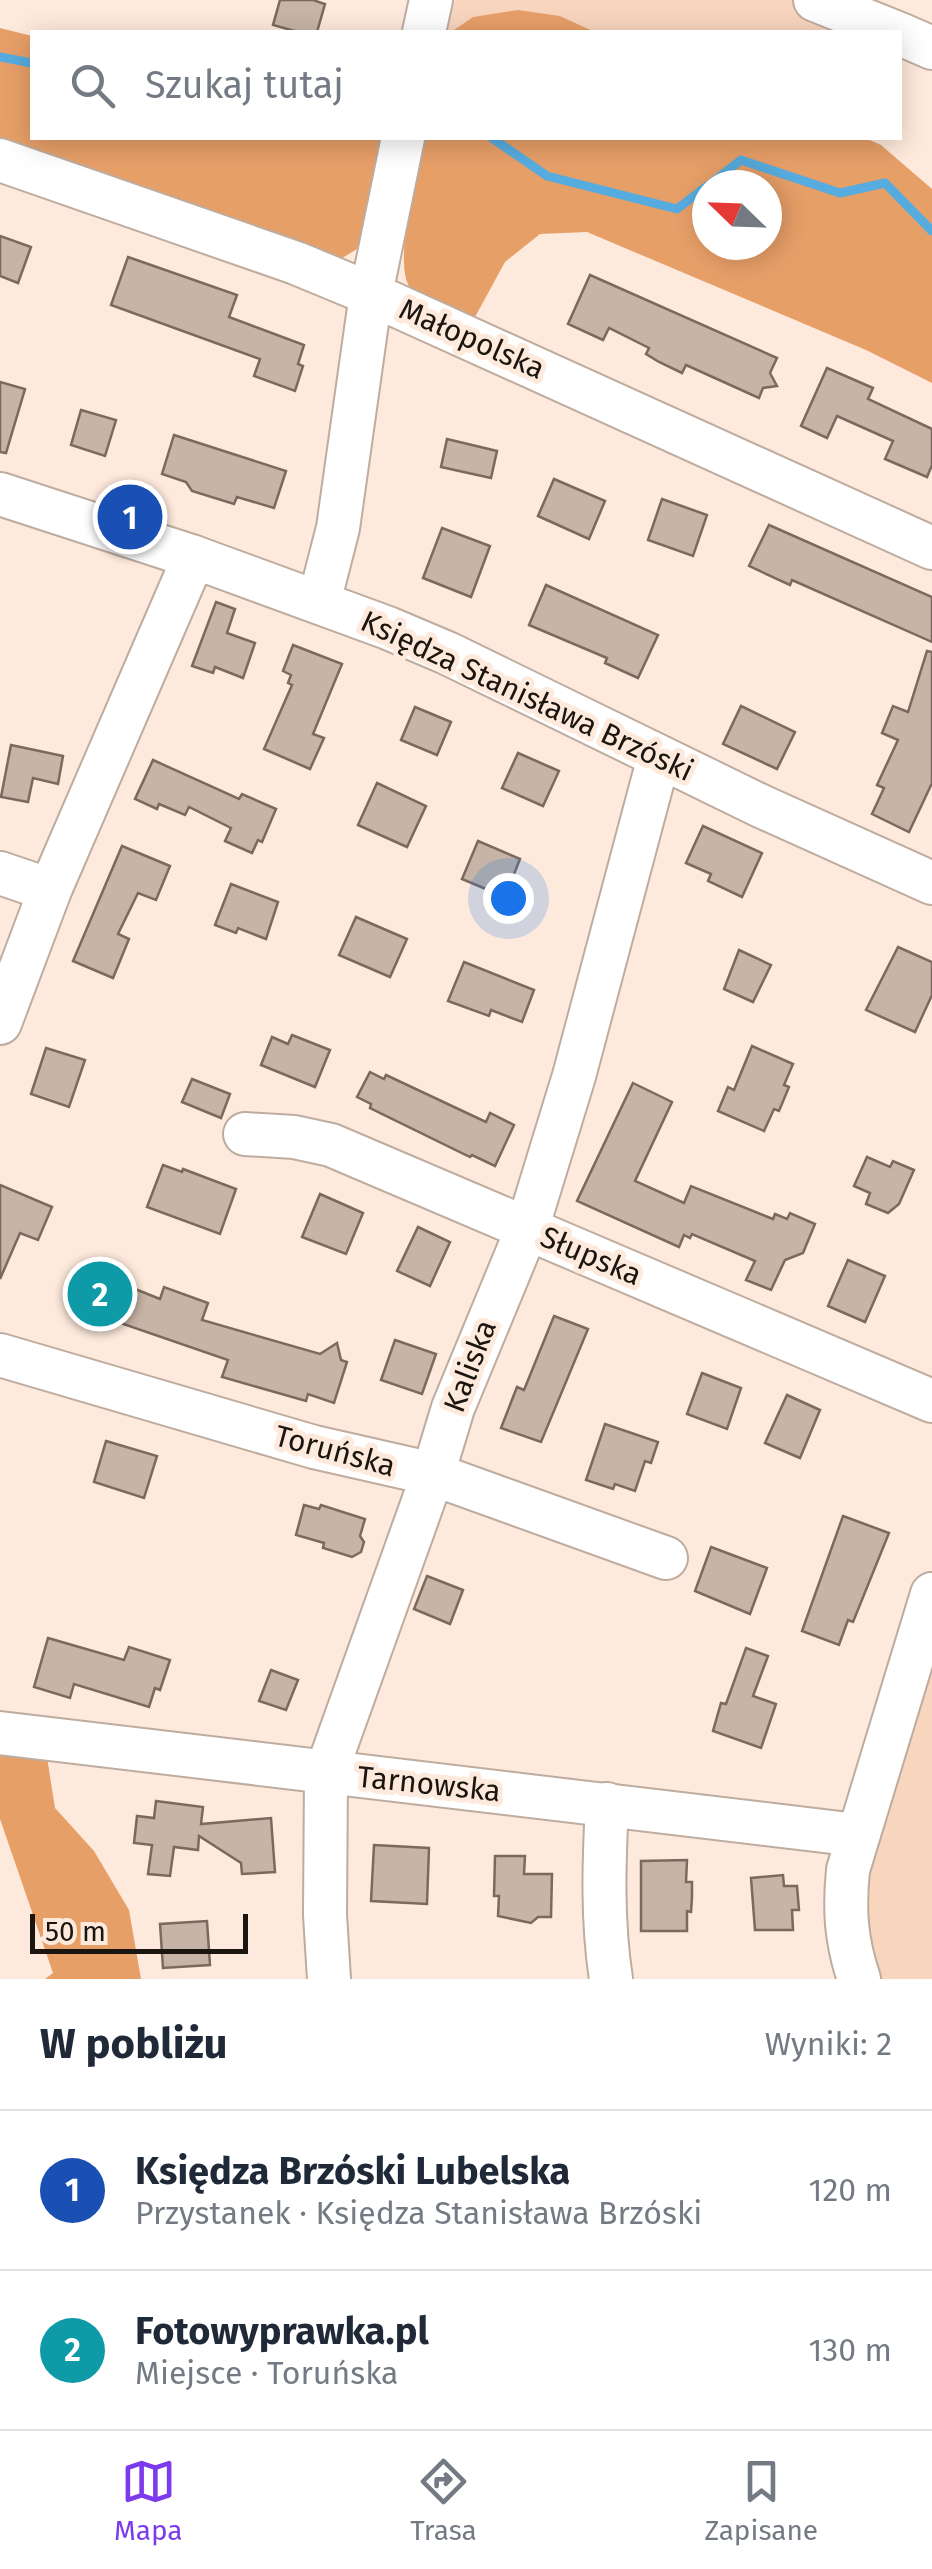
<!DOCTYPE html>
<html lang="pl">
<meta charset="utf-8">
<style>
:root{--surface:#fff;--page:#f2f2f3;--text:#1f2937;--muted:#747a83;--line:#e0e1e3;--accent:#7c3aed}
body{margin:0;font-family:"Fira Sans",sans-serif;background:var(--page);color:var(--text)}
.compass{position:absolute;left:692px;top:170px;width:90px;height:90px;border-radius:50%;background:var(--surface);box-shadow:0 5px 25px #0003;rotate:293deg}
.scale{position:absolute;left:30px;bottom:25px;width:218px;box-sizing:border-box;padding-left:10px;border:5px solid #1b1510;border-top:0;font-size:28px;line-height:35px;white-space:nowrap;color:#1b1510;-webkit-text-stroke:8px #feeadc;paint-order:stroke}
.you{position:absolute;left:508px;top:898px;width:35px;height:35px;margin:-25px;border:8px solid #fff;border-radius:50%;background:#1a73e8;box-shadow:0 0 0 15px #1a73e833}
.badge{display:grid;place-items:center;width:65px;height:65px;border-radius:50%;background:var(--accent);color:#fff;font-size:32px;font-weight:700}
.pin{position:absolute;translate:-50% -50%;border:5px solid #fff;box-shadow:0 2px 10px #0006}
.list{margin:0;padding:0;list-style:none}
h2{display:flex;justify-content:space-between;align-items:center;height:130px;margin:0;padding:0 40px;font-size:42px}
h2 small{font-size:32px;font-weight:400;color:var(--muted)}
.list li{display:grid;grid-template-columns:65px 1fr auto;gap:30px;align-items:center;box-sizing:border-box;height:160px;padding:0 40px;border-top:2px solid var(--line)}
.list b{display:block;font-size:38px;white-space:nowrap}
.list p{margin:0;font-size:32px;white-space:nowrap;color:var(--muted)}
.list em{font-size:32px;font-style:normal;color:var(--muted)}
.icon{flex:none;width:55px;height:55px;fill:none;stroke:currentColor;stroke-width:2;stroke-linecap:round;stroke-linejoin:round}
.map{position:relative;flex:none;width:932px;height:1979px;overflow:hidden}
.search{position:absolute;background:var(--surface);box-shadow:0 5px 25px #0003;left:30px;right:30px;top:30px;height:110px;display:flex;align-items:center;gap:25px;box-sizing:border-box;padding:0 35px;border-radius:0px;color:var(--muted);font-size:38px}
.sheet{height:450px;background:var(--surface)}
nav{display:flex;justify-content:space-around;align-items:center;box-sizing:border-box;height:140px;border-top:2px solid var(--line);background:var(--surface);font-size:28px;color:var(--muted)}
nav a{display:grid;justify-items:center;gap:5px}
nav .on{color:var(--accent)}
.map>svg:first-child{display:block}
.green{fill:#f8d5bd}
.forest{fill:#e79f68;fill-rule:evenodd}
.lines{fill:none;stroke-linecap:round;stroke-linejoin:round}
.stream{stroke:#57acdf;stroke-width:9}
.building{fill:#c6b4a6;stroke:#7a6a5e;stroke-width:2.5}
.minor-casing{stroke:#beac9f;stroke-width:46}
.minor{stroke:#fff;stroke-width:42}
.labels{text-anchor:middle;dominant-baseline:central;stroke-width:10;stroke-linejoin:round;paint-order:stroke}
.street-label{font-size:30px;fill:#1b1510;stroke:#feeadc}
</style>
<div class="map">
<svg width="932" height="1979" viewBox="0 0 932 1979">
<rect width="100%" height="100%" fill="#feeadc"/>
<!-- green -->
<g class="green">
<path d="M455,0H794L872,32H595L560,16L473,17L451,32H445Z"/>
<path d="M932,1631V1979H878L869,1958L864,1891Z"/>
</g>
<!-- forest -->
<g class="forest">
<path d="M518,10L560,16L595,32H451L473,17Z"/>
<path d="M0,28L32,36V138H385L367,230L357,249L339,260L0,152Z"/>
<path d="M425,138H865L881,145L932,189V383L866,350L587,232L540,234L505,262L469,328C451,316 425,305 411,289C391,265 419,169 425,138ZM707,185H767V245H707Z"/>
<path d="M0,1745L46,1751L55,1808L94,1851L129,1910L141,1979H45L53,1973L0,1819Z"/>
</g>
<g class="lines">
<!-- stream -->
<g class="stream">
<path d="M0,57L32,63"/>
<path d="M492,138L547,176L677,209L707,186"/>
<path d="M709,185L741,160L840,193L885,183L932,231"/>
</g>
</g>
<!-- building -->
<g class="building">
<path d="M280,0H313L325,4L317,32H298L273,25Z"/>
<path d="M0,236L31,247L18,283L0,276Z"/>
<path d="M128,257L237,295L229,317L304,345L298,364L303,366L295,391L254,376L260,359L111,305Z"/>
<path d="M590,275L777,358L770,373L777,386L763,388L759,398L686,365L682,373L659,362L646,354L649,348L609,328L603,340L568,324Z"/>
<path d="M827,368L873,388L868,399L932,429V465L927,477L885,459L893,441L837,416L827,438L801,426Z"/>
<path d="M0,382L25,389L6,453L0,452Z"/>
<path d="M81,410L116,420L105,456L71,445Z"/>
<path d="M174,435L286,471L274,508L237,497L234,504L192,491L186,482L162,474Z"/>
<path d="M447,439L497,451L491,478L441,467Z"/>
<path d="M554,479L605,501L589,539L538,516Z"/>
<path d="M662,499L707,515L693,556L648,540Z"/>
<path d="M769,525L932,597V642L792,580L790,585L749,566Z"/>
<path d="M442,528L490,546L471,597L423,578Z"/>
<path d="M546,585L658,635L638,678L605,663L607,658L529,625Z"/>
<path d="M216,602L235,609L227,633L255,643L243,678L215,667L213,673L192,666Z"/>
<path d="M293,645L342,664L313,734L324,738L310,769L264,749L292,685L288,683L291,675L283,671Z"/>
<path d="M927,651L932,652V783L909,832L872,814L884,788L877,785L898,740L882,733L893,706L908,712Z"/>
<path d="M741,706L795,732L777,769L723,744Z"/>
<path d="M415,707L451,722L437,755L401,740Z"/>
<path d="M11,745L63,756L58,784L33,778L28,802L1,797Z"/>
<path d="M518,753L559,771L543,806L502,788Z"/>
<path d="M153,760L239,799L242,794L276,809L262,842L258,840L252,853L225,841L231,828L189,807L185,815L159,804L157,809L135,799Z"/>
<path d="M377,783L426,806L407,847L358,825Z"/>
<path d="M703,826L762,853L742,897L708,881L711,874L686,863Z"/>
<path d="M478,841L520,859L505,897L462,879Z"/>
<path d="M122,846L170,866L156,900L138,893L118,934L129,939L113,978L73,961Z"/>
<path d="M231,884L278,902L266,939L238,928L236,933L215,925Z"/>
<path d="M356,917L407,939L390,977L339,955Z"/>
<path d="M898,947L932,962V995L915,1032L866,1010Z"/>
<path d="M739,950L771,965L753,1002L724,989Z"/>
<path d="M464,962L534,990L522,1022L491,1010L489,1016L448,1001Z"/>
<path d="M292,1035L330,1050L315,1087L261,1065L272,1037L288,1044Z"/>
<path d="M752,1046L793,1064L784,1085L789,1087L779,1111L774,1109L764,1131L718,1111L728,1087L734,1090Z"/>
<path d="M46,1048L85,1060L69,1107L31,1094Z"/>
<path d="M370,1072L384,1079L386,1075L486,1122L490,1113L514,1125L495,1166L472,1155L470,1157L370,1108L371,1104L357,1097Z"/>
<path d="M192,1079L230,1094L221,1118L182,1102Z"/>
<path d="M633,1083L672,1102L635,1181L684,1203L691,1186L773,1219L775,1214L787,1219L790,1213L815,1224L803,1253L785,1260L771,1290L746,1280L755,1261L692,1234L690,1238L684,1235L679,1247L577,1201Z"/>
<path d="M867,1157L890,1167L893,1161L914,1170L899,1204L888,1213L866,1204L870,1193L854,1186Z"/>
<path d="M163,1165L182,1172L183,1169L236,1189L220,1234L147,1207Z"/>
<path d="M0,1185L52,1207L38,1240L20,1233L0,1279Z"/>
<path d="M320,1194L363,1213L346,1254L302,1237Z"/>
<path d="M418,1227L450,1242L430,1286L397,1271Z"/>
<path d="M848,1260L885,1276L865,1322L828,1306Z"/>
<path d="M88,1270L160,1299L164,1287L208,1303L202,1320L320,1354L337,1343L341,1360L347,1362L334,1403L308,1394L306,1401L222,1377L228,1360L112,1320L108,1329L70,1314Z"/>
<path d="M554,1316L588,1329L541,1442L501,1428L517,1387L524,1390Z"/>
<path d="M395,1340L436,1354L422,1394L381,1380Z"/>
<path d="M702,1373L741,1388L727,1429L687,1414Z"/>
<path d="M787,1395L820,1410L800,1458L765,1443Z"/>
<path d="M605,1424L658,1442L651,1463L645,1461L635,1491L615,1484L613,1489L586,1480Z"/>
<path d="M106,1441L157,1456L144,1498L94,1482Z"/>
<path d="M304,1505L319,1509L321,1505L365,1519L360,1536L364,1542L361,1552L352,1557L323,1548L324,1543L296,1535Z"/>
<path d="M843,1516L889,1533L853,1622L848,1620L839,1645L802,1631Z"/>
<path d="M711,1547L767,1568L750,1614L695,1591Z"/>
<path d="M427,1576L463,1590L450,1624L414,1609Z"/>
<path d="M48,1638L124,1660L129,1647L170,1660L160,1690L155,1688L149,1707L74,1684L70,1698L34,1687Z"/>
<path d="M746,1648L768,1656L753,1696L776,1704L761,1748L713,1731L721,1703L726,1704Z"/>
<path d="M271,1670L298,1680L286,1710L259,1701Z"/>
<path d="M156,1801L203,1807L201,1824L271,1818L275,1872L242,1874L241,1863L199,1836L198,1850L174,1847L170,1876L148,1874L152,1845L134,1843L137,1816L154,1818Z"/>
<path d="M374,1845L429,1848L427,1904L371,1901Z"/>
<path d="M495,1856H525L524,1874H552L551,1917H538L531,1923L498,1916L499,1896H494Z"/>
<path d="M687,1860L686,1882H692V1897L691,1912L687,1911V1931H641V1861Z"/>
<path d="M783,1875L784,1886H797L799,1910H792L793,1930H755L751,1878Z"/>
<path d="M207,1921L210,1965L163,1968L160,1924Z"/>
</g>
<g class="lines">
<defs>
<g id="minor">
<path d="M815,0L895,32"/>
<path d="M424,32L431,0"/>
<path d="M900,34L932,48"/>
<path d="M0,160L296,263L371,294L932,548"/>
<path d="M0,494L194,557L388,628L447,653L763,807L932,883"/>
<path d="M319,602L338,528L371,294L403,138"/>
<path d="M0,873L50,890"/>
<path d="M0,1023L50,890L194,557"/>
<path d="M245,1134L294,1137L331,1145L932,1401"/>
<path d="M0,1355L314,1447L433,1474L666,1558"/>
<path d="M0,1733L857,1835"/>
<path d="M607,1804C604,1863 602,1921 611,1979"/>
<path d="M329,1979L325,1915L326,1773L433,1474L453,1408L527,1229L574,1076L659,757"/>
<path d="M859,1979C846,1941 844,1910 848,1870L932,1594"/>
</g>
</defs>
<!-- minor casing -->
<use href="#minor" class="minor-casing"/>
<!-- minor -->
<use href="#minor" class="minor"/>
</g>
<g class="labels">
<!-- street labels -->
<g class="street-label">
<text transform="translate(472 339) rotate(24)">Małopolska</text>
<text transform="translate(527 696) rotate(25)">Księdza Stanisława Brzóski</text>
<text transform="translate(591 1256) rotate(23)">Słupska</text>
<text transform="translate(470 1366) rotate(-69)">Kaliska</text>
<text transform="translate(335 1451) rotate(15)">Toruńska</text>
<text transform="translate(429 1784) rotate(6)">Tarnowska</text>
</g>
</g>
</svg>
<svg class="compass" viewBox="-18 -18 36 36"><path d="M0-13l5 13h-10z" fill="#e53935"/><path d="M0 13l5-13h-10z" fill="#747a83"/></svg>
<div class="scale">50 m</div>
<div class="you"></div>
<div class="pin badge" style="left:130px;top:517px;background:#1a4fb4">1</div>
<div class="pin badge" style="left:100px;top:1294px;background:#0f9aa8">2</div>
<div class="search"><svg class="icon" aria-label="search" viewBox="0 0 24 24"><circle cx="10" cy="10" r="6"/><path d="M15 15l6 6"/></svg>Szukaj tutaj</div>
</div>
<section class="sheet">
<h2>W pobliżu<small>Wyniki: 2</small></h2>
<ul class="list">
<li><span class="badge" style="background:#1a4fb4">1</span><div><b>Księdza Brzóski Lubelska</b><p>Przystanek · Księdza Stanisława Brzóski</p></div><em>120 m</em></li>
<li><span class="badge" style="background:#0f9aa8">2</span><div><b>Fotowyprawka.pl</b><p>Miejsce · Toruńska</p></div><em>130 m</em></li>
</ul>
</section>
<nav>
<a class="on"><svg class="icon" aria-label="map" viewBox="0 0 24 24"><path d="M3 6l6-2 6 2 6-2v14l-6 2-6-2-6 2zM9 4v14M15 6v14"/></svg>Mapa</a>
<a><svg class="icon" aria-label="directions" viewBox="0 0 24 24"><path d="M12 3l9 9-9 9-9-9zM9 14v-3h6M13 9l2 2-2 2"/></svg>Trasa</a>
<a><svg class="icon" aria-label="saved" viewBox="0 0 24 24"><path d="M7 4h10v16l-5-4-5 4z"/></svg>Zapisane</a>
</nav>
